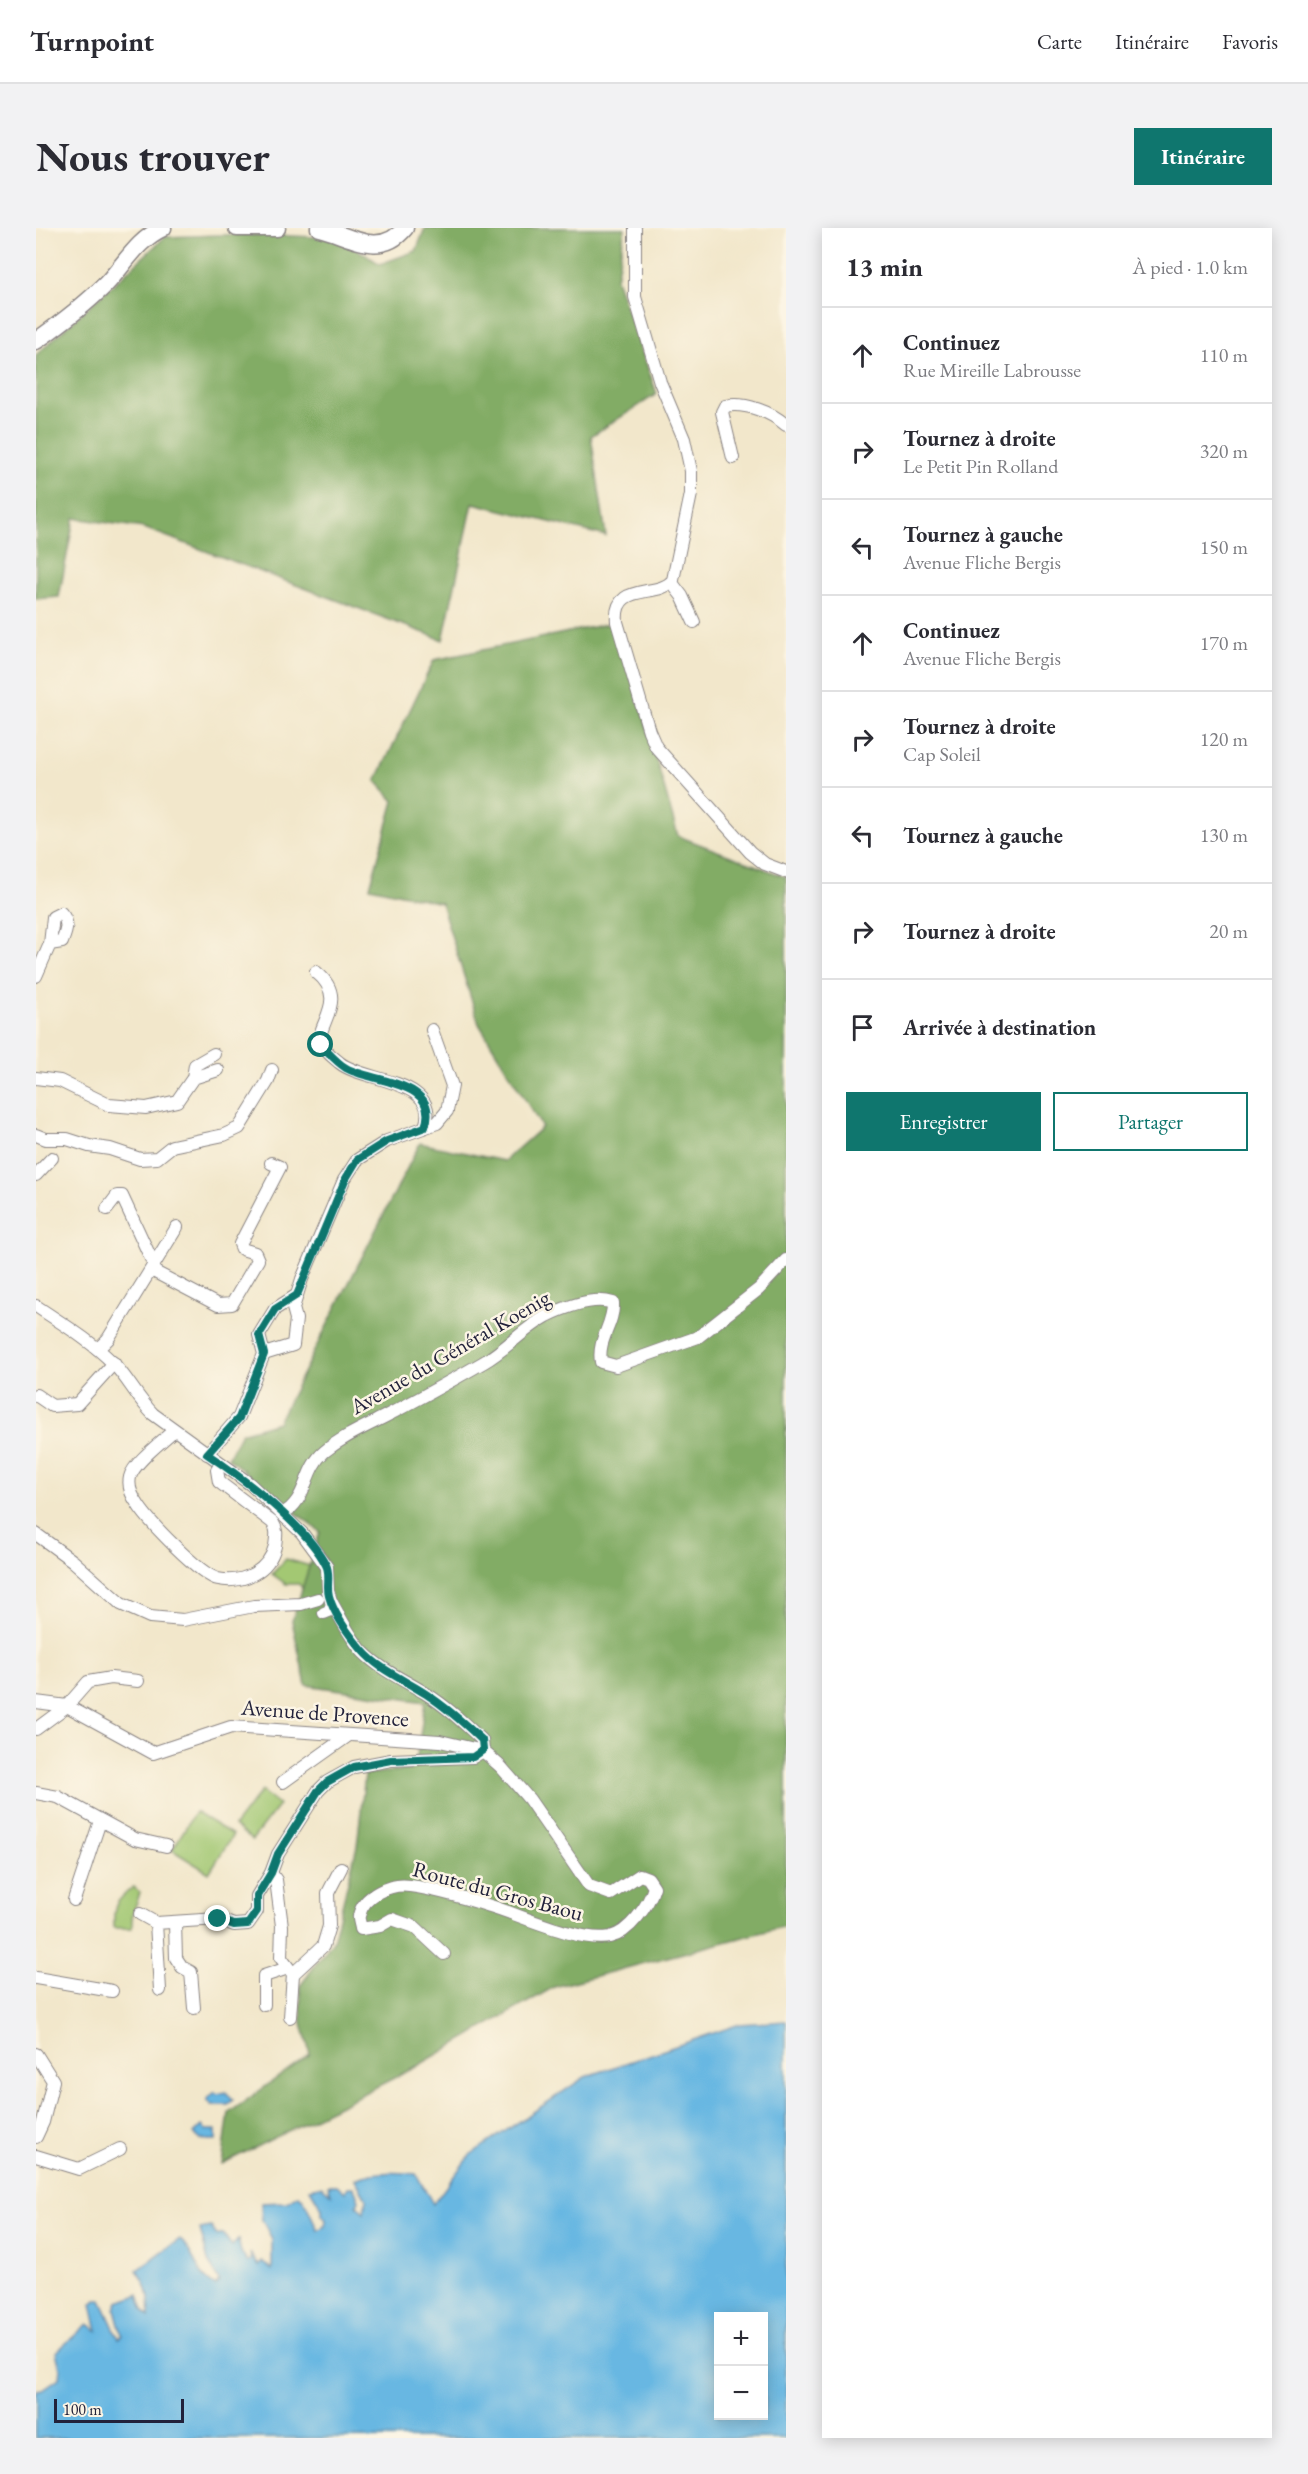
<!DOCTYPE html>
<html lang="fr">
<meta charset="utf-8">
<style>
:root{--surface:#fff;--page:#f2f2f3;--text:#2b2b33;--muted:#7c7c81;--line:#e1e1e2;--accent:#0f766e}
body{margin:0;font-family:"EB Garamond",serif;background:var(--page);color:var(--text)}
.controls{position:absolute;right:18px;bottom:18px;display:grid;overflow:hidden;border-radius:0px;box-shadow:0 3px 15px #0003}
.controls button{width:54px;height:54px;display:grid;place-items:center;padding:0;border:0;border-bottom:2px solid var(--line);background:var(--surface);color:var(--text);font:30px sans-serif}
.scale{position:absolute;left:18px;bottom:15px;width:130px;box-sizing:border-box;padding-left:6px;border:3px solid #22223b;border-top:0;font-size:16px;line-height:21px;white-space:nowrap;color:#22223b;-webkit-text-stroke:4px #fcf5e5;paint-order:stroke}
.stop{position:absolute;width:18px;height:18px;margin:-14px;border:4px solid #0f766e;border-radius:50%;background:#fff}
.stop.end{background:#0f766e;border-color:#fff;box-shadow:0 2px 6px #0008}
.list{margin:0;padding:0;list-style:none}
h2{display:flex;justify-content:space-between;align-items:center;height:78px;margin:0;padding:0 24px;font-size:26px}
h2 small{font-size:20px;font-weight:400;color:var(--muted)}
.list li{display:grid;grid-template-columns:39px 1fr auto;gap:18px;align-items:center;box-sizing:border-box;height:96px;padding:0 24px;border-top:2px solid var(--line)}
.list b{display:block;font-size:22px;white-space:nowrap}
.list p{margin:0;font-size:20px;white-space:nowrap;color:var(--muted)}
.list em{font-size:20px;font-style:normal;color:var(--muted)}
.actions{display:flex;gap:12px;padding:18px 24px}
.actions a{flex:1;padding:14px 0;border:2px solid var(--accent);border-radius:0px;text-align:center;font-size:21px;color:var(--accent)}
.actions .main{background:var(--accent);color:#fff}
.icon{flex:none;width:33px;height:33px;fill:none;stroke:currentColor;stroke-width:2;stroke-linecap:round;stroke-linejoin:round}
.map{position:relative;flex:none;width:750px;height:2210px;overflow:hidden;border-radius:0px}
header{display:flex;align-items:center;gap:36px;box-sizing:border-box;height:84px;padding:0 30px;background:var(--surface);border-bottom:2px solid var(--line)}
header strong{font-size:28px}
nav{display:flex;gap:33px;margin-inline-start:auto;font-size:21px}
.intro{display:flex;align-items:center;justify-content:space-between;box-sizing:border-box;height:144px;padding:0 36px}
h1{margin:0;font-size:42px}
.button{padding:15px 27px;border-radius:0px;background:var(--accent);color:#fff;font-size:21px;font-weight:700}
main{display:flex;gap:36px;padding:0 36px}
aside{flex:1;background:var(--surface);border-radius:0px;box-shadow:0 3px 15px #0003}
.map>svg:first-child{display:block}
.green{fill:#a3c873;stroke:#627557;stroke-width:1.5}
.forest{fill:#82ac65;stroke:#526750;stroke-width:1.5}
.water{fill:#67b7e2;stroke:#446c8e;stroke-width:1.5;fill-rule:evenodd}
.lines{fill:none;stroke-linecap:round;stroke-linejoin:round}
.minor-casing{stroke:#8a8483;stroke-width:14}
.major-casing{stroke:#8a8483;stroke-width:19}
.minor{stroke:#fff;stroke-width:12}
.major{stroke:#fff;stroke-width:16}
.route{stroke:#0f766e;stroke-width:8}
.labels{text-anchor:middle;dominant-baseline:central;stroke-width:5;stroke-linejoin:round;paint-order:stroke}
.street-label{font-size:22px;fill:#22223b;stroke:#fcf5e5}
</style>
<header>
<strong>Turnpoint</strong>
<nav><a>Carte</a><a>Itinéraire</a><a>Favoris</a></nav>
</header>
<div class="intro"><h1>Nous trouver</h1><a class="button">Itinéraire</a></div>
<main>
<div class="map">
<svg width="750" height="2210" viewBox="0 0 750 2210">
<rect width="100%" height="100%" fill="#fcf5e5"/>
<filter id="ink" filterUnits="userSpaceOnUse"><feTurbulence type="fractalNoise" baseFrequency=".0167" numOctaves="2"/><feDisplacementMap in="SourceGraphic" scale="12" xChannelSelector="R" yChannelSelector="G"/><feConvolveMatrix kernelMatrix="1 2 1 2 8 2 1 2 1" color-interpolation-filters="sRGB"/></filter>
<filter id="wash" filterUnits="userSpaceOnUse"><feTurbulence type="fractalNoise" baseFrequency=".008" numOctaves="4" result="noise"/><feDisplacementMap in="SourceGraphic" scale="24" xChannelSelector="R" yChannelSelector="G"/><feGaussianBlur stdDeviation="1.35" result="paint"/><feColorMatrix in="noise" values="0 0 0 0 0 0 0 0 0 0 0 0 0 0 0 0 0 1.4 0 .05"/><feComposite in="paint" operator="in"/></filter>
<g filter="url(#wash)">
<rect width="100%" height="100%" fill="#f2e7cb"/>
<!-- green -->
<g class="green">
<path d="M250,1331L274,1338L273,1343L277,1358L266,1360L263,1356H250L236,1346Z"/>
<path d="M225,1563L243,1577L216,1612L198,1598Z"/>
<path d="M159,1584L197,1607L173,1645L136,1622Z"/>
<path d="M97,1659L104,1664C100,1681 95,1681 96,1700H78C77,1677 79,1674 97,1659Z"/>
</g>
<!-- forest -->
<g class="forest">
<path d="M389,0H589L580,51L621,166L555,208L570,308L437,275L407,412L108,300L38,290L23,369L0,371V127L129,9L210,6L303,10L344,36L380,23Z"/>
<path d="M581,394L642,608L750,649V1698L518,1759L378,1840L186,1936L193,1885L274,1826L266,1795L264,1758L297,1713L321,1618L329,1546L379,1541L389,1474L270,1457L256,1393L284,1304L192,1230L205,1205L242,1194L384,915L468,933L506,899L443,796L405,675L334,659L358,573L340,553L398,432Z"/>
</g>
<!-- water -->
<g class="water">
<path d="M750,1793V2210H0V2162L7,2161L23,2150L24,2140L20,2124L52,2096L62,2103L56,2076L60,2072H65L83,2111L86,2107L79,2081L82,2074L102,2067L107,2082L113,2089C115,2071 112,2057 101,2042L144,2011C159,2026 161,2048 180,2058L183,2053L172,2033L164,2001L175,1999L181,2008L187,2006L196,2018L202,2012L205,2024L211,2034L216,2033L214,2025L223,2038L226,2033L236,2042V2011L226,1992L225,1975L251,1974L262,1967L267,1970L282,2002L289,1998L290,1992L286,1987V1981L274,1961L286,1958L295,1966L292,1957H301L309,1964L312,1959H318L323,1972L321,1977L328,1985L330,1970L319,1951C338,1943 359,1944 380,1946L397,1976L434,1927L549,1849L704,1796ZM682,2088H728V2188H682Z"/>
<path d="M179,1864L181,1866L190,1864L197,1872L192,1877H176L171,1871Z"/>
<path d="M166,1898L170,1902H180V1912H165L158,1906Z"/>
</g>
</g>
<g filter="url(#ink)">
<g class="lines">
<defs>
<g id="minor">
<path d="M599,0V69L624,154L648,211L655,243V266L637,352C622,371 577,353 581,394L613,503L620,519L714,624L729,636L750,644"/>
<path d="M697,230L686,184L689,178C709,174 735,184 750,197"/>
<path d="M636,355L646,368L658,394"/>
<path d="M280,744C315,772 278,798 285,815C288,823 298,830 304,835C327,854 406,851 389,899"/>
<path d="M0,748L14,716L17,689L25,685C34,695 30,703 26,714L14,716"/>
<path d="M0,850L24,853L73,877L110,880L141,873L157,850L182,842"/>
<path d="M157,850L159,837L178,826"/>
<path d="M0,907L10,911H31L53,918L74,921L104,931L121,930L136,918L188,907L203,900L232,853L236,842"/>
<path d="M0,947L16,930"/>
<path d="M71,981L81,968H86L118,1037"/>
<path d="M115,1042L182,1077L196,1076L222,1032L219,1025L206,1021L204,1016L244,939L235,935"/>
<path d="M0,1078C25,1095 54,1112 76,1134C92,1150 101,1170 117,1186L214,1256L266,1305L291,1339L292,1363L296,1376L293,1383L288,1385"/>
<path d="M62,1121L72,1111L141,999"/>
<path d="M228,1126L257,1117L260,1091L257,1080L266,1051L308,952L321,932L351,913L401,895L411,883L416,858L396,802"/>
<path d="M0,1167L16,1178L41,1176L78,1135"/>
<path d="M138,1202C127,1213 98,1234 94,1249C92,1258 96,1268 101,1275C111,1292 164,1347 182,1351C207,1356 233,1343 239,1318C240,1309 242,1303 237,1295L183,1254L181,1242L186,1236"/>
<path d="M171,1226L203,1189L228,1126L223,1107L239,1081L261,1067"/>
<path d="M246,1286C272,1273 267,1242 288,1224C306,1209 327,1200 348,1189C381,1172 415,1153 448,1134C470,1121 489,1100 511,1088C530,1079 557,1068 577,1075C578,1097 561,1111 565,1134L580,1138L662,1109L723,1061L750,1032"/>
<path d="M0,1306L37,1333L85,1376L114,1389L147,1392L218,1378L265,1376L282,1371"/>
<path d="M295,1373C305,1390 314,1410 327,1424C345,1442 368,1452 389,1465C410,1478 428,1495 446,1512L447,1523"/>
<path d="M0,1474L31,1478L117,1525L195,1499L404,1513L447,1523L465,1539L493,1571L553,1658L575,1666L604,1647L612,1650L618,1659C613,1677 593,1705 574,1709C543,1715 485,1687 454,1678C429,1670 400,1661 374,1658C355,1655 327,1667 323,1688C322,1691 325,1698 325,1701L344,1698L356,1691L379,1699L408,1726"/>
<path d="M0,1501L31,1478L52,1454L75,1450L102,1453"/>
<path d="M247,1554L313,1507"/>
<path d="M0,1565L22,1569L99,1611L130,1618"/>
<path d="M235,1645L240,1652L246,1698L245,1730L257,1746L287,1718L293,1698L292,1665L305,1640"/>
<path d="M38,1672L64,1593"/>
<path d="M104,1686L120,1695"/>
<path d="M139,1695L140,1730L146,1739L155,1744L158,1780"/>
<path d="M0,1750L76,1763"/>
<path d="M124,1762L120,1695L182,1691L198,1697L212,1696L221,1683V1668L235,1645L242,1626L282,1563L291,1554L318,1539L355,1532L437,1529L447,1523"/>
<path d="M228,1777V1748L252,1740"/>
<path d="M254,1789L257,1746"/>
<path d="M0,1826L17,1853L7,1894L0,1909"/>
<path d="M0,1928L43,1941L84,1921"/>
</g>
<g id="major">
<path d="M201,0H241"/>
<path d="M283,0C313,7 344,31 369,0"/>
<path d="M0,113C24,96 49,77 70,56C89,36 101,12 127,0"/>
</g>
</defs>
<!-- minor casing -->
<use href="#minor" class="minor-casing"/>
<!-- major casing -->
<use href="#major" class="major-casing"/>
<!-- minor -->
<use href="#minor" class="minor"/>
<!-- major -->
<use href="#major" class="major"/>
</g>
</g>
<g class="lines" filter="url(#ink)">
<!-- route -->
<path class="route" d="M182,1691L198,1697L212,1696L221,1683V1668L235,1645L242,1626L282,1563L291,1554L318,1539L355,1532L437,1529L447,1522L446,1512C428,1495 410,1479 390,1466C369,1452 343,1442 326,1422C314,1408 298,1387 293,1368C290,1358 295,1346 290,1337C271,1299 207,1250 171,1226L203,1190L228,1126L223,1107L239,1081L261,1067L309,952L321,932L351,913L389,899C406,853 334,854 310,840C300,834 293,825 285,817"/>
</g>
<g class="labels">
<!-- street labels -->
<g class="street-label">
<text transform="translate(414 1124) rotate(-30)">Avenue du Général Koenig</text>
<text transform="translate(289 1485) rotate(4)">Avenue de Provence</text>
<text transform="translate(462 1663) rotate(15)">Route du Gros Baou</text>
</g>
</g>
</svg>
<div class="controls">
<button>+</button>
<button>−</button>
</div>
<div class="scale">100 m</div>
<div class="stop" style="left:285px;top:817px"></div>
<div class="stop end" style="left:182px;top:1691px"></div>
</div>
<aside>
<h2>13 min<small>À pied · 1.0 km</small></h2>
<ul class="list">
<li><svg class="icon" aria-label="ahead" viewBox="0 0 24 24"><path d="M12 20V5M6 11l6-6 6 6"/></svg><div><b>Continuez</b><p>Rue Mireille Labrousse</p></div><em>110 m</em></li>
<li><svg class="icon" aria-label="right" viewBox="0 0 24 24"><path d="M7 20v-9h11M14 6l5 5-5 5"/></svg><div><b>Tournez à droite</b><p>Le Petit Pin Rolland</p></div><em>320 m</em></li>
<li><svg class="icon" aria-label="left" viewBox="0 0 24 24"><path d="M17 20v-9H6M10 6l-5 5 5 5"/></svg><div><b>Tournez à gauche</b><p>Avenue Fliche Bergis</p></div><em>150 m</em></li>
<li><svg class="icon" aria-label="ahead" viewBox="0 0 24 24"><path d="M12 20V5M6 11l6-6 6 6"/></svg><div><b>Continuez</b><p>Avenue Fliche Bergis</p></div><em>170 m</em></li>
<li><svg class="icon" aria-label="right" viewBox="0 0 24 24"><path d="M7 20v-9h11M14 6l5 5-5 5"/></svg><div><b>Tournez à droite</b><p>Cap Soleil</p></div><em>120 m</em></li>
<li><svg class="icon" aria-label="left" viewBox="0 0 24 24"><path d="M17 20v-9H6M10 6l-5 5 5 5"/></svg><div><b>Tournez à gauche</b></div><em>130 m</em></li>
<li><svg class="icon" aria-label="right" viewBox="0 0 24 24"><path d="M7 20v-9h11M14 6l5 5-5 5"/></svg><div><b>Tournez à droite</b></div><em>20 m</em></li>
<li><svg class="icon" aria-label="arrive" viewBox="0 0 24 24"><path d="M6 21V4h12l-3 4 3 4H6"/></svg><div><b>Arrivée à destination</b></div></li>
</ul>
<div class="actions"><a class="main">Enregistrer</a><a>Partager</a></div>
</aside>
</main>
